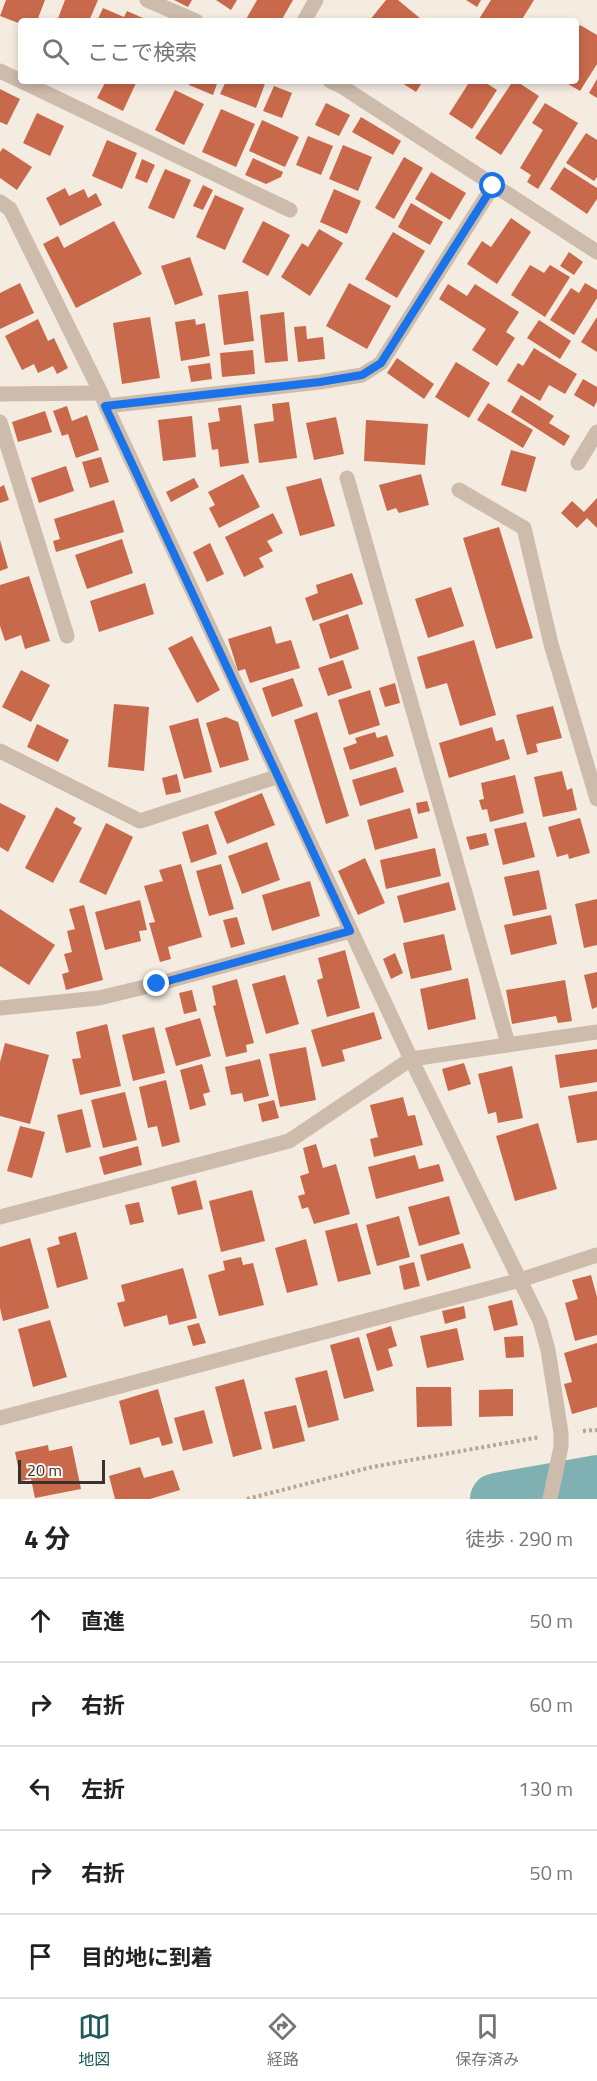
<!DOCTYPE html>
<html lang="ja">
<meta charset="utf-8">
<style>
:root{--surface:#fff;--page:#f6f6f6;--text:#222;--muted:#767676;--line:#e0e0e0;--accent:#1f5a5e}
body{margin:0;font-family:"Titillium Web","Noto Sans JP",sans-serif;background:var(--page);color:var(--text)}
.scale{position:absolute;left:18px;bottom:15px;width:87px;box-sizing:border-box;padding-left:6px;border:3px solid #3b302b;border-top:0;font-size:16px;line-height:21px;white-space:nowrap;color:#3b302b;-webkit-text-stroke:4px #fbf5ee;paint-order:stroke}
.stop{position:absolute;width:18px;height:18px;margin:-14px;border:4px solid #1a73e8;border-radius:50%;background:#fff}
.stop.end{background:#1a73e8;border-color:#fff;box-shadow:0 2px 6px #0008}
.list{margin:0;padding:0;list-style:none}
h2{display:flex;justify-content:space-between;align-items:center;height:78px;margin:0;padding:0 24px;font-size:26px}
h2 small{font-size:20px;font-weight:400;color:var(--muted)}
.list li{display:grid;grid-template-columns:39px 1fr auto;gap:18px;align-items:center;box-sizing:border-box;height:84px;padding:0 24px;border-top:2px solid var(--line)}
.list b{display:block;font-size:22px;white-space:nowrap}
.list em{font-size:20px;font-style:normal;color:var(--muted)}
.icon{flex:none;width:33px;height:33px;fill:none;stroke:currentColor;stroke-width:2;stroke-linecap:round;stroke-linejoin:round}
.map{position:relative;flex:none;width:597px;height:1499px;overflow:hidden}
.search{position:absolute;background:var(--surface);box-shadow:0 3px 9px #0003;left:18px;right:18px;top:18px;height:66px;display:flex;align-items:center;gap:15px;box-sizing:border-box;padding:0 21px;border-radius:6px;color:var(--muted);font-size:22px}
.sheet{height:498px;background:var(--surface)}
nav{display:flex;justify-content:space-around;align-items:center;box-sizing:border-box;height:84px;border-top:2px solid var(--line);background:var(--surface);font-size:16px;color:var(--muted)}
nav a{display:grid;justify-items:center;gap:3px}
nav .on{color:var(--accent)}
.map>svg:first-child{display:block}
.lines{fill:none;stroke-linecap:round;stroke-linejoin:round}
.river{stroke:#7fb0b2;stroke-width:52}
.building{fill:#c8694b}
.path{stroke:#b9a596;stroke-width:4;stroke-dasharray:3 3;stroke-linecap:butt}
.minor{stroke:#cdbbac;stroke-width:15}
.route{stroke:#1a73e8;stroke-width:8}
</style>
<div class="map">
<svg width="597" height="1499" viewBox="0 0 597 1499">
<rect width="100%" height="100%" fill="#f4ebe1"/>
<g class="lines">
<!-- river -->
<path class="river" d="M496,1499L597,1481"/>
</g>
<!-- building -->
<g class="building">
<path d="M6,0H45L37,21H21V24L0,16Z"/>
<path d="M65,0H98L89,21H57Z"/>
<path d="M174,0H192L188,7Z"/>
<path d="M216,0H237L231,10Z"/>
<path d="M257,0H293L281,21H245Z"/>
<path d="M386,0H398L421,19L419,21H369Z"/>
<path d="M466,0H481L477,7Z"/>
<path d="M491,0H534L521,21H481L479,19Z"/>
<path d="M103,8L124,17L127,11L143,18L142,21H97Z"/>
<path d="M580,25L597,35V64L580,91L563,81H576V32Z"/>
<path d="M597,79V98L589,93Z"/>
<path d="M106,81H137L123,111L97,98Z"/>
<path d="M190,81H218L213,95L189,85Z"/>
<path d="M226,81H266L256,108L220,94Z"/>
<path d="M399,81H423L416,92Z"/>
<path d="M470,81H483L497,90L472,129L449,114Z"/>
<path d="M513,81H516L539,96L501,155L475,138Z"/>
<path d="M274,86L292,93L282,118L263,111Z"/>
<path d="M0,89L20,99L7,125L0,122Z"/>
<path d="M175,90L204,104L184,145L155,130Z"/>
<path d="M326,103L350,115L339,136L315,125Z"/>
<path d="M545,103L578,123L538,189L527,182L531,175L520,168L543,130L532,123Z"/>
<path d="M221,109L255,124L236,167L202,152Z"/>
<path d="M37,113L64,126L50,156L23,143Z"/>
<path d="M361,117L401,141L393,155L352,132Z"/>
<path d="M262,120L299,137L285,167L249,151Z"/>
<path d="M586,133L597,140V177L594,181L566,163Z"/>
<path d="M308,136L333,146L321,175L296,165Z"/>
<path d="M107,140L137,153L122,189L92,176Z"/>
<path d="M343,145L372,157L358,191L329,179Z"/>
<path d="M3,148L32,167L17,190L0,178V152Z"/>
<path d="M404,157L423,168L394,219L375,208Z"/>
<path d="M253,158L283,172L281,177L266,184L245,175Z"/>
<path d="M142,159L155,165L147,183L135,178Z"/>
<path d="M564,167L597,188V199L587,214L550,189Z"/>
<path d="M165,169L191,180L174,219L148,208Z"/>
<path d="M431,172L466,193L450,220L415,199Z"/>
<path d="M203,185L213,190L203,210L193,206Z"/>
<path d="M65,188L69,196L84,189L88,198L96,193L102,205L60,226L46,198Z"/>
<path d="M334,189L361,201L347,234L320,222Z"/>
<path d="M215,195L244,208L225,250L196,237Z"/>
<path d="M411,203L443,222L430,245L398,227Z"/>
<path d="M511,218L531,232L497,284L467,264L482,241L491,247Z"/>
<path d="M114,221L142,274L76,308L43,244L58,236L64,248Z"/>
<path d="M263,221L290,235L268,276L242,262Z"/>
<path d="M319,229L343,243L310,296L281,277L302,243L308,247Z"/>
<path d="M393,232L425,251L397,298L365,279Z"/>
<path d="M569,252L583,262L574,275L560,266Z"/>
<path d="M190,257L203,295L175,305L161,266Z"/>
<path d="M530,265L544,273L550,265L570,277L545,317L511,295Z"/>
<path d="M20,283L34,313L0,329V293Z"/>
<path d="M349,283L391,306L367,349L326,326Z"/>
<path d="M585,283L597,290V298L574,335L550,320L571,288L579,293Z"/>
<path d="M448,284L467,296L475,284L519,312L506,332L515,338L497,366L472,350L486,329L439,299Z"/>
<path d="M248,291L254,341L224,345L218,295Z"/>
<path d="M284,312L288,361L265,363L260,315Z"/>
<path d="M150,317L160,378L122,384L113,323Z"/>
<path d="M597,317V352L581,342Z"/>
<path d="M38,319L48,341L54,338L68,368L57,374L53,366L38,373L34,364L22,370L5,336Z"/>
<path d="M195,319L196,325L205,323L210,356L181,361L175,322Z"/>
<path d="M539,320L571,341L560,359L527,338Z"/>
<path d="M306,326L307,339L323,337L325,359L298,362L294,327Z"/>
<path d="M534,348L577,374L565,394L549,385L540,401L507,381L518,363L523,366Z"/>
<path d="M253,350L255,374L222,377L220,353Z"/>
<path d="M397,358L434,384L424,399L387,373Z"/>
<path d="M456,362L490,383L469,418L435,397Z"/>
<path d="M210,363L212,379L191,382L188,366Z"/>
<path d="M583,379L597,387V401L594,407L574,395Z"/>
<path d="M521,395L554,416L549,423L570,436L564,446L511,412Z"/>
<path d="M289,402L297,458L259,463L254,424L274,421L272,404Z"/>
<path d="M488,403L533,430L523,448L477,420Z"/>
<path d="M241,405L249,463L220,467L218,449L212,450L208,423L220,421L218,408Z"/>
<path d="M67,406L72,421L87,415L99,450L76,458L68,434L62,436L53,411Z"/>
<path d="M45,411L52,432L18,442L12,422Z"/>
<path d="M192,416L196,457L163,461L158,420Z"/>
<path d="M336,417L344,454L314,460L306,423Z"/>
<path d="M366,420L428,424L425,465L364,461Z"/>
<path d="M511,450L536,457L526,492L501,485Z"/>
<path d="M101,457L109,482L90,488L82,462Z"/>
<path d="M66,466L74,491L39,503L31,478Z"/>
<path d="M243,474L260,507L219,528L209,508L215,505L208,492Z"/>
<path d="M421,474L429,505L399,513L396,508L387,511L379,485Z"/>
<path d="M194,478L199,487L171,502L166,492Z"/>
<path d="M321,478L335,526L300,536L286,487Z"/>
<path d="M4,485L9,500L0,503V487Z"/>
<path d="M597,498V528L587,518L577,528L561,513L572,501L584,512Z"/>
<path d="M114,500L124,532L56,552L53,541L60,539L54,519Z"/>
<path d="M273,513L283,533L267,541L273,551L259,558L264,567L244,577L225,537Z"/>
<path d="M499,527L533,638L496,649L463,538Z"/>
<path d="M122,539L133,573L87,589L75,555Z"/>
<path d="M0,540L8,568L0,571Z"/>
<path d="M210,543L224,574L207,582L193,552Z"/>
<path d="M352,573L363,604L313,621L305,598L318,593L316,585Z"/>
<path d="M29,576L50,641L25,649L21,635L5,641L0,626V585Z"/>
<path d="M145,583L154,614L99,632L90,601Z"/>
<path d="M451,587L464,626L428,638L415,599Z"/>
<path d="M348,614L359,649L330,659L319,624Z"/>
<path d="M271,626L276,644L291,640L300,668L250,683L245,669L238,671L228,639Z"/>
<path d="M192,636L220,690L197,703L168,648Z"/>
<path d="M474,640L496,715L460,726L447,683L426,689L417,657Z"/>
<path d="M343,660L352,688L328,696L318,668Z"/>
<path d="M21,670L50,685L31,722L2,707Z"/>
<path d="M293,678L303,706L272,717L262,688Z"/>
<path d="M395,683L400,703L385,707L379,688Z"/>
<path d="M370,690L380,725L349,735L338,700Z"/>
<path d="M114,704L149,707L144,771L108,767Z"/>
<path d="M553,706L562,738L536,744L538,752L527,755L516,715Z"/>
<path d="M317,712L349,816L326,824L294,720Z"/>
<path d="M226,717L238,722L249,760L220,768L206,723Z"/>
<path d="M198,718L212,772L184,779L169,726Z"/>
<path d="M37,724L69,740L58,762L27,747Z"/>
<path d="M492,727L496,741L504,739L510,759L449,778L439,743Z"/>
<path d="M375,732L377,738L387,735L394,756L350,770L343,748L357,743L355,738Z"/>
<path d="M396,767L404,792L360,806L352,780Z"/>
<path d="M562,771L567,790L572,788L577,810L543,817L534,777Z"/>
<path d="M177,774L181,792L166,795L162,778Z"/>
<path d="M515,775L524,813L490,822L487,809L482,810L479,800L484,799L481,783Z"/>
<path d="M262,793L275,825L227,844L214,812Z"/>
<path d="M427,801L430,811L418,814L416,803Z"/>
<path d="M0,803L26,816L8,852L0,847Z"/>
<path d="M56,807L76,818L73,823L82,828L53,883L25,868Z"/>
<path d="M410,808L418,838L375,850L367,820Z"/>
<path d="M580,818L590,853L569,859L568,854L557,857L548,827Z"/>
<path d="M526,822L535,857L503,865L494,829Z"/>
<path d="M106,823L133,837L106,895L79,882Z"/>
<path d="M208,824L217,854L191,863L182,832Z"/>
<path d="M486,833L489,845L470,850L466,837Z"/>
<path d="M267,842L280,880L242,894L228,856Z"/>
<path d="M435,848L441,876L386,889L380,860Z"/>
<path d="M365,858L385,903L358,915L338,871Z"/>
<path d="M181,864L202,937L168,947L171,959L160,962L149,923L155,922L144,886L163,881L159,870Z"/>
<path d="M221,864L234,909L209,916L196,871Z"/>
<path d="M539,870L547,909L513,916L504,877Z"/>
<path d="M310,881L320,916L272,931L262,895Z"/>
<path d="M449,882L456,910L404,923L397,896Z"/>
<path d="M597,899V945L584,948L575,904Z"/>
<path d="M140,900L147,930L139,931L141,941L105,950L95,912Z"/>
<path d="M84,905L103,980L66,990L62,974L69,972L64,954L72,952L67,931L75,929L69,909Z"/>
<path d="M0,909L55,945L29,985L0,966Z"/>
<path d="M551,915L557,944L511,955L504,925Z"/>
<path d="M237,917L245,944L231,948L223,920Z"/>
<path d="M444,934L452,970L411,979L403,943Z"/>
<path d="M345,950L360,1008L327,1017L317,980L323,978L318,958Z"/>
<path d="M395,953L403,973L391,979L383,959Z"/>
<path d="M597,972V1007L592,1009L584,975Z"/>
<path d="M285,975L299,1024L266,1034L252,984Z"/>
<path d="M468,978L476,1019L428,1030L420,989Z"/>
<path d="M237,979L254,1043L246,1045L247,1052L226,1057L213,1006L216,1005L212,986Z"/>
<path d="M565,980L572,1021L558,1023L556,1016L512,1024L506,990Z"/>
<path d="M192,990L197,1011L184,1014L179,993Z"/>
<path d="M374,1012L382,1039L342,1050L345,1061L322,1067L311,1030Z"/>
<path d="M200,1018L211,1056L176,1066L165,1028Z"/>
<path d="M107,1024L121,1086L80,1095L72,1059L81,1058L76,1032Z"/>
<path d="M154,1027L165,1073L133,1081L122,1035Z"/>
<path d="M5,1043L49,1055L30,1124L0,1116V1062Z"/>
<path d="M306,1047L316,1100L280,1107L269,1054Z"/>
<path d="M597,1049V1082L560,1088L555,1055Z"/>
<path d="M260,1059L269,1096L244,1102L242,1093L231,1095L225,1067Z"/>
<path d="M464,1063L471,1084L448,1091L442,1069Z"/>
<path d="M202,1064L210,1092L203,1094L206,1105L190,1110L180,1070Z"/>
<path d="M512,1066L523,1118L498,1123L496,1112L488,1114L478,1074Z"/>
<path d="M166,1080L180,1142L162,1147L157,1126L148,1128L139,1087Z"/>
<path d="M597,1091V1140L577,1143L568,1096Z"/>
<path d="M125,1092L137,1140L103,1148L91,1100Z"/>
<path d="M403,1097L408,1116L415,1115L423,1145L374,1157L370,1139L378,1137L370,1105Z"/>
<path d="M274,1100L279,1118L262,1122L258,1104Z"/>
<path d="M82,1109L91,1147L66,1153L57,1115Z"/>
<path d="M538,1123L557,1189L515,1201L496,1136Z"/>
<path d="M20,1126L45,1132L32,1178L7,1171Z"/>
<path d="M316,1144L323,1168L336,1164L350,1214L314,1224L308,1207L302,1209L298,1196L305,1194L300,1176L309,1173L303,1148Z"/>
<path d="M138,1146L142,1165L104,1175L99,1157Z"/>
<path d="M415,1155L419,1169L439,1164L444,1181L376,1199L368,1167Z"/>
<path d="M196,1180L203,1209L178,1215L171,1187Z"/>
<path d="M252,1190L265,1241L221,1252L209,1201Z"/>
<path d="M449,1196L460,1234L419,1246L408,1207Z"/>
<path d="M139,1202L144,1222L130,1225L125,1205Z"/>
<path d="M399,1216L410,1257L377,1266L366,1225Z"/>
<path d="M357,1223L371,1274L338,1282L325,1231Z"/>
<path d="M76,1232L88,1279L57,1288L47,1248L60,1244L58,1237Z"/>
<path d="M30,1238L49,1308L3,1321L0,1308V1247Z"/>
<path d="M306,1239L318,1285L287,1293L275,1248Z"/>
<path d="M463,1243L471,1268L427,1281L420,1255Z"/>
<path d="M241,1257L243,1265L253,1263L264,1305L219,1316L208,1275L225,1270L223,1261Z"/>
<path d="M414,1262L420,1286L404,1290L399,1266Z"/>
<path d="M183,1268L197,1318L169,1325L167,1315L124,1327L117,1303L125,1301L121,1285Z"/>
<path d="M591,1275L597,1297V1335L575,1341L565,1303L578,1299L572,1280Z"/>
<path d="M512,1300L518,1325L494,1331L488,1306Z"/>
<path d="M464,1306L466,1318L445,1324L442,1311Z"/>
<path d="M50,1320L67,1377L33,1387L18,1329Z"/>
<path d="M199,1323L206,1343L193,1346L187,1326Z"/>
<path d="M391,1326L397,1346L388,1349L393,1366L377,1371L366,1334Z"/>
<path d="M457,1328L464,1360L427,1368L420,1336Z"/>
<path d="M523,1336L524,1357L506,1358L504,1337Z"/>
<path d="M359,1337L374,1391L344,1399L330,1345Z"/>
<path d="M597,1343V1407L572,1414L564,1384L572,1382L564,1353Z"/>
<path d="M327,1370L339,1420L308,1428L295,1378Z"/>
<path d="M244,1379L262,1449L233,1457L215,1387Z"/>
<path d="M416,1387H451L452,1426L417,1427Z"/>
<path d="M158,1389L173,1443L162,1446L159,1437L130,1445L119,1401Z"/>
<path d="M513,1389V1416L479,1417V1390Z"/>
<path d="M296,1405L305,1441L273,1449L264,1412Z"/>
<path d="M204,1410L213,1443L183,1451L174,1418Z"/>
<path d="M48,1445L49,1451L72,1446L81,1489L35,1498L31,1479L21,1481L15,1452Z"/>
<path d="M140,1467L144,1478L173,1470L180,1490L150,1499H115L109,1476Z"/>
</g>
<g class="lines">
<!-- path -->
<g class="path">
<path d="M583,1431L597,1430"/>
<path d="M247,1499L372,1467L540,1437"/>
</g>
<!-- minor -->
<g class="minor">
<path d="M147,0L196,21"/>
<path d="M304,21L316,0"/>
<path d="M0,71L21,81"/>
<path d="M21,81L290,210"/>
<path d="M330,81L341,86L597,252"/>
<path d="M0,202L10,209L101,393L106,406L411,1059L540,1321L548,1350L561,1433V1447L550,1499"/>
<path d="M0,394L101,393"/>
<path d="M106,406L320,382L362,375L381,363L493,186"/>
<path d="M0,422L67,636"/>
<path d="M578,463L597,432"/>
<path d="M347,478L508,1044"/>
<path d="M459,490L524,528L551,644L597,799"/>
<path d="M0,751L140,821L279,776"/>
<path d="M0,1008L99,998L157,984L350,931"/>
<path d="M0,1217L289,1141L411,1059L597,1032"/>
<path d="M0,1418L520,1280L597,1255"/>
</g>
</g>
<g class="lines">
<!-- route -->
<path class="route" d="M157,984L350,931L105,406L320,382L362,375L381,363L493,186"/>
</g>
</svg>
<div class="scale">20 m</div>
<div class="stop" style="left:493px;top:186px"></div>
<div class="stop end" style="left:157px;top:984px"></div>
<div class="search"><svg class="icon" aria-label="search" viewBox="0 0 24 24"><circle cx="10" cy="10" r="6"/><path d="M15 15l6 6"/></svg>ここで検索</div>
</div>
<section class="sheet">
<h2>4 分<small>徒歩 · 290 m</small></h2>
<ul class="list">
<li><svg class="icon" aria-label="ahead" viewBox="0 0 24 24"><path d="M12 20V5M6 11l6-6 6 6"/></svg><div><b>直進</b></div><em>50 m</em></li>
<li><svg class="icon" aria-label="right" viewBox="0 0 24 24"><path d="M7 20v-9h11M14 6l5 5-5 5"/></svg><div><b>右折</b></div><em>60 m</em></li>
<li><svg class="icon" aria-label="left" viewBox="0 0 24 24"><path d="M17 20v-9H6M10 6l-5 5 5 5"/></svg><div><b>左折</b></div><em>130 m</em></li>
<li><svg class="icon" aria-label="right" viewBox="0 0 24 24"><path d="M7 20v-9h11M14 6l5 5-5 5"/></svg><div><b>右折</b></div><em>50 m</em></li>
<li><svg class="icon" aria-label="arrive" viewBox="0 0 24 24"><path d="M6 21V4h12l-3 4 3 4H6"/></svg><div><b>目的地に到着</b></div></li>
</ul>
</section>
<nav>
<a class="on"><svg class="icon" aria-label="map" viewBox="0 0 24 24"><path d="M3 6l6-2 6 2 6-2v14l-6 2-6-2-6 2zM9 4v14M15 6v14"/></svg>地図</a>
<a><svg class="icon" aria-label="directions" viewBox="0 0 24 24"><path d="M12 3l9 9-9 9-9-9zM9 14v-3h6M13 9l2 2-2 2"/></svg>経路</a>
<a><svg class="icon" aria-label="saved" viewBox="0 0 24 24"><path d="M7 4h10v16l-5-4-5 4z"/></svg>保存済み</a>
</nav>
